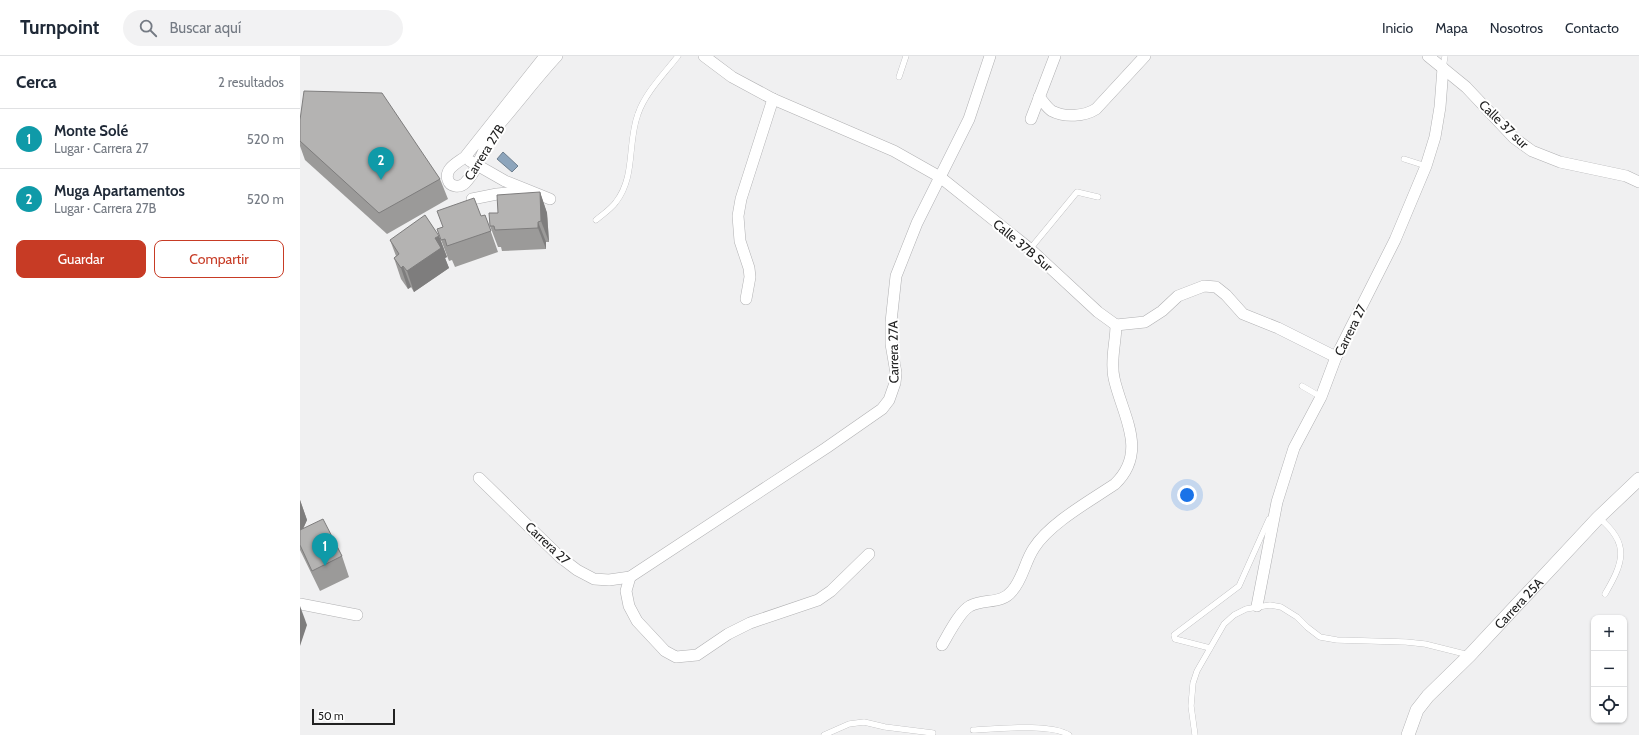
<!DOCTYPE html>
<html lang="es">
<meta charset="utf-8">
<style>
:root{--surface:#fff;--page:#f2f2f3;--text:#1f2937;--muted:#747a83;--line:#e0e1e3;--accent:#c73b25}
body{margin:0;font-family:Cabin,sans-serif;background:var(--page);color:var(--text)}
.controls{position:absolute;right:12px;bottom:12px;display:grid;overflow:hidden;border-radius:8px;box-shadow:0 1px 3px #0004}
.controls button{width:36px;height:36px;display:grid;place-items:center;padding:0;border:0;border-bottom:1px solid var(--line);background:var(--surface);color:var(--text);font:20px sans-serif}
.scale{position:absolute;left:12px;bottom:10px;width:83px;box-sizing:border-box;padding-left:4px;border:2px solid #222;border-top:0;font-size:11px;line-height:14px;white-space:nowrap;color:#222;-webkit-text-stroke:3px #fff;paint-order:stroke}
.you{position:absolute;left:887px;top:439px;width:14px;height:14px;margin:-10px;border:3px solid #fff;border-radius:50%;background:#1a73e8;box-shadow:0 0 0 6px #1a73e833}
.badge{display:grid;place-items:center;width:26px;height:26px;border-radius:50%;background:var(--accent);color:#fff;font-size:13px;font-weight:700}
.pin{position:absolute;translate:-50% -33px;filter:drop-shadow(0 1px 2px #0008)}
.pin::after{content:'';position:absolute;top:21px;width:14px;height:12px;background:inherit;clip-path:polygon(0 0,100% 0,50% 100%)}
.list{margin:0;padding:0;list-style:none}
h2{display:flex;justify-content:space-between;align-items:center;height:52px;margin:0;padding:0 16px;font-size:17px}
h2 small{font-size:13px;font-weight:400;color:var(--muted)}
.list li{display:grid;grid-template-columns:26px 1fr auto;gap:12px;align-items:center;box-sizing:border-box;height:60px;padding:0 16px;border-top:1px solid var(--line)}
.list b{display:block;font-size:15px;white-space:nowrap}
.list p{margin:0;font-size:13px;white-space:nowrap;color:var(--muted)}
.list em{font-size:13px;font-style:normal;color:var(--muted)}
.actions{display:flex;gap:8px;padding:12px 16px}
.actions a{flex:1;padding:9px 0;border:1px solid var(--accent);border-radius:8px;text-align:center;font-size:14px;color:var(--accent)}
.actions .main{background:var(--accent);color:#fff}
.icon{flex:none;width:22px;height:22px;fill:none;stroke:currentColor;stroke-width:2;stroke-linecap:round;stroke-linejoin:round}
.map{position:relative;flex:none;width:1339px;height:679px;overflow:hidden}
header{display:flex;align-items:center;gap:24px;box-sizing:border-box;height:56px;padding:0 20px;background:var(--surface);border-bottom:1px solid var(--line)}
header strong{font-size:19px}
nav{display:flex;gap:22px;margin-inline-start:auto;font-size:14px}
.search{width:280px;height:36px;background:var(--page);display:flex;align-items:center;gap:10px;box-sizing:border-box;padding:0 14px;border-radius:22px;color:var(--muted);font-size:15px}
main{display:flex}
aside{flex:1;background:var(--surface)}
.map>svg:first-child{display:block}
.water{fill:#8da5bc;stroke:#6d7e8e}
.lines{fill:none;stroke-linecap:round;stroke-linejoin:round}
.service-casing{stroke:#b0b0b2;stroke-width:6}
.minor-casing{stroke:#b0b0b2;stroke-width:12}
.tertiary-casing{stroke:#b0b0b2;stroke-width:14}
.service{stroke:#fff;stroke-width:5.5}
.minor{stroke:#fff;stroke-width:11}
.tertiary{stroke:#fff;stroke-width:13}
.wall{fill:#9b9a99}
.shaded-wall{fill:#7e7d7d}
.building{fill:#b4b3b2;stroke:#7e7d7d}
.labels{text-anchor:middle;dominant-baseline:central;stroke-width:4;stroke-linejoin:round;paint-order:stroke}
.street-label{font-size:13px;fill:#222;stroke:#fff}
</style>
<header>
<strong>Turnpoint</strong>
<div class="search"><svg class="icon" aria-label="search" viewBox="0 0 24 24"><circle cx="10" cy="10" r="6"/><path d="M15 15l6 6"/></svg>Buscar aquí</div>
<nav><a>Inicio</a><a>Mapa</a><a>Nosotros</a><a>Contacto</a></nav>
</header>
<main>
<aside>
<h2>Cerca<small>2 resultados</small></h2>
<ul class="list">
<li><span class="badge" style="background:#0f9aa8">1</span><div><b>Monte Solé</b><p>Lugar · Carrera 27</p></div><em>520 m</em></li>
<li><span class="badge" style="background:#0f9aa8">2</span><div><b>Muga Apartamentos</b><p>Lugar · Carrera 27B</p></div><em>520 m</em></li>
</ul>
<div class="actions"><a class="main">Guardar</a><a>Compartir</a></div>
</aside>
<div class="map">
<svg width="1339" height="679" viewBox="0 0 1339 679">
<rect width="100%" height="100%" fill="#f0f0f1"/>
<!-- water -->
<path class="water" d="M203,96L218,110L212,116L197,103Z"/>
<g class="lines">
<defs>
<g id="service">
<path d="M1143,12L1145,0"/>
<path d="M599,21L606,0"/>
<path d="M1104,103L1126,110"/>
<path d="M296,164C302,159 311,153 316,146C336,120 327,87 338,58C345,37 364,18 378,0"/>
<path d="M730,193L777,136L798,141"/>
<path d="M1002,330L1021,341"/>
<path d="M1299,462C1331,488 1323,507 1305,538"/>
<path d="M910,592L875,583L874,579L939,530L969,463"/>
<path d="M673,674C696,673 751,667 769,679"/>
<path d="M524,679L549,668L564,666L585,671L633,677"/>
<path d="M895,679L891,650L893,627L897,615L924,568L934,559L946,553L970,549L981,551L997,561L1007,571L1020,581L1037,584L1106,586L1125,588L1169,599"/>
</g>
<g id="minor">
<path d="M245,0L165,101C157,107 144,113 148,124C150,131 160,132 165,127C178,114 183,93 192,78C198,69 207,60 213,52C228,34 242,16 257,0"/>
<path d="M404,0L432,21L473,43L594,95L640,121L730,193L798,256L816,269L845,266L862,255L878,240L904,230L916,231L926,239L943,258L978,272L1036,301"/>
<path d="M1128,0L1166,31L1214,82L1232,95L1260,106L1326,120L1339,126"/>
<path d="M739,41C743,45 747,52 752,55C765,62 785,60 796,53L845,0"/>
<path d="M731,63L755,0"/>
<path d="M170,105L205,125L250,143"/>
<path d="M172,143L197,138L227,135"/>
<path d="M446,243L450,221L449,212L440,185L438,160L441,143L473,43"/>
<path d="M179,422L260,501L277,514L294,523L309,524L330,521L526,392L582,353L589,344L595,327L596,317L591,288V266L596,220L617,167L669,63L690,0"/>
<path d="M330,521L326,535L329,550L337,565L365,595L376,601L397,599L428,578L450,567L518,544L531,535L569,498"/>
<path d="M0,548L57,559"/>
<path d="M957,550L977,446L994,392L1021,341L1036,301L1095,184L1126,110L1135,81L1140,51L1143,12"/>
<path d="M642,589C648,579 660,555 670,550C684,542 701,549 712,535C723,523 725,505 734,492C750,467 790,445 815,428C849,395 822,359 814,322C810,304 816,286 816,269"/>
</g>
<g id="tertiary">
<path id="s1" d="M1108,679L1117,654L1128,640L1170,599L1298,462L1339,423"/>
</g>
</defs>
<!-- service casing -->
<use href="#service" class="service-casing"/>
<!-- minor casing -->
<use href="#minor" class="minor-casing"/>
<!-- tertiary casing -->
<use href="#tertiary" class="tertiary-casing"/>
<!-- service -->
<use href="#service" class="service"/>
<!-- minor -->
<use href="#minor" class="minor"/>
<!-- tertiary -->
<use href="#tertiary" class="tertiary"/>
</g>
<!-- wall -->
<g class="wall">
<path d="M0,64L140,123L148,143L87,178L5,104L0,90Z"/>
<path d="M240,136L247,157L249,186H246V193L202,195L201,191H198L190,170L198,157Z"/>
<path d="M185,159L198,196L155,211L152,204L149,205L137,173Z"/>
<path d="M139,180L147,201L145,202L149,212L114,236L111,231L108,233L101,223L94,202L96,200L90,184Z"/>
<path d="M0,444L7,464L3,472L42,500L49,521L20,535L0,494Z"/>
</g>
<!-- shaded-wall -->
<g class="shaded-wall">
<path d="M240,136L247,157L249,186L241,165Z"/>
<path d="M238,166L246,186V193L238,172Z"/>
<path d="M139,180L147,201L145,202L149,212L114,236L107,215L135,182Z"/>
<path d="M103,210L111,231L108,233L101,212Z"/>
<path d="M0,444L7,464L0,480Z"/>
<path d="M0,550L7,569L0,590Z"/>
</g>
<!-- building -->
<g class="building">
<path d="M4,35L82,37L140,123L79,157L0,85V64Z"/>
<path d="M240,136L241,165L238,166V172L195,174L194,170H190L189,157H198L197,139Z"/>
<path d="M174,142L181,160L185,159L191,175L147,190L145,183L141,184L137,173L143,171L137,155Z"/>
<path d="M125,159L139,180L135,182L141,192L107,215L103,210L101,212L94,202L99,198L90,184Z"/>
<path d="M23,463L42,500L12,515L0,489V474Z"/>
</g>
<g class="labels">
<!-- street labels -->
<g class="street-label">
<text transform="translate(1204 68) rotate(44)">Calle 37 sur</text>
<text transform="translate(184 96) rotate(-58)">Carrera 27B</text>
<text transform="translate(723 189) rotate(40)">Calle 37B Sur</text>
<text transform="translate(1050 274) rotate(-64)">Carrera 27</text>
<text transform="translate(593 296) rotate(-91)">Carrera 27A</text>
<text transform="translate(248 487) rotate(43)">Carrera 27</text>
<text stroke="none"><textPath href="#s1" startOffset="174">Carrera 25A</textPath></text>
</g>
</g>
</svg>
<div class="controls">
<button>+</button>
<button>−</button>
<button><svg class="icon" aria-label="locate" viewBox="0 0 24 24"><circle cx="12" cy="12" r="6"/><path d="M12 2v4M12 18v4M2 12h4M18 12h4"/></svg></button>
</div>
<div class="scale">50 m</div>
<div class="you"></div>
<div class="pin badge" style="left:25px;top:510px;background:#0f9aa8">1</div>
<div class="pin badge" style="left:81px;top:124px;background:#0f9aa8">2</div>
</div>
</main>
